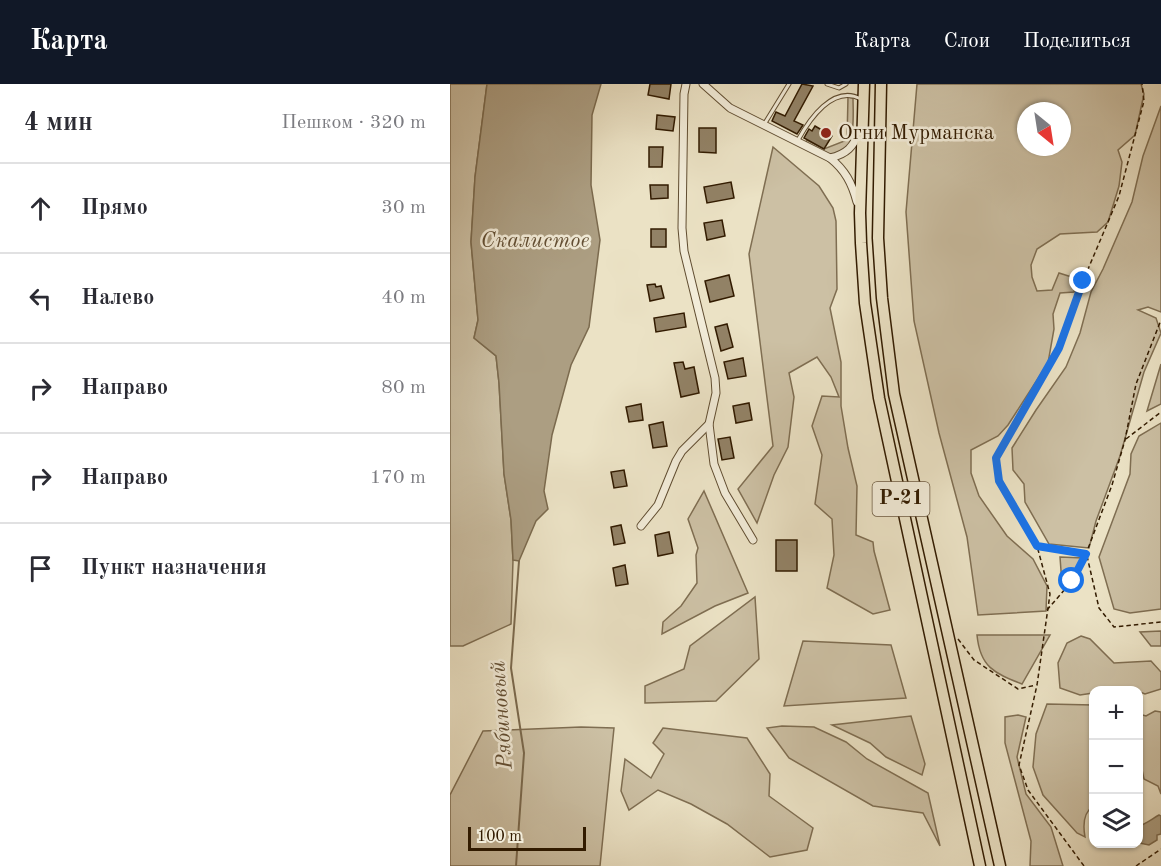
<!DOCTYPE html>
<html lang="ru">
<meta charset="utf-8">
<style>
:root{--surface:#fff;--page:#f7f7f7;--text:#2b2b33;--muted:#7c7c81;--line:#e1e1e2;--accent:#111827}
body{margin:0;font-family:"Old Standard TT",serif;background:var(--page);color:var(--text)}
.controls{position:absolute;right:18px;bottom:18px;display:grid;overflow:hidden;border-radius:12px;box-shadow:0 2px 4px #0004}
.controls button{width:54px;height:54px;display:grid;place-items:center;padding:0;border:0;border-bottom:2px solid var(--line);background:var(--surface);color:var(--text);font:30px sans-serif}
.compass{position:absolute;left:567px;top:18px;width:54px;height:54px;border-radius:50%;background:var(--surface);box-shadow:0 2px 4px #0004;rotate:150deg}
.scale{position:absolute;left:18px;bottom:15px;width:118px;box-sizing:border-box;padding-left:6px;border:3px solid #321b00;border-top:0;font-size:16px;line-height:21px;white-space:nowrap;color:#321b00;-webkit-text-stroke:4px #f2ecd9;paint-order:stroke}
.stop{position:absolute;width:18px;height:18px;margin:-14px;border:4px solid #1a73e8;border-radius:50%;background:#fff}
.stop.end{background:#1a73e8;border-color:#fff;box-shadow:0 2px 6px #0008}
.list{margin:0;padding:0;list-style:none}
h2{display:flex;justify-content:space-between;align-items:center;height:78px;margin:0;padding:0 24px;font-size:26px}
h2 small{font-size:20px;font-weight:400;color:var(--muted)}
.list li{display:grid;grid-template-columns:39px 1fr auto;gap:18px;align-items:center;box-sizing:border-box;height:90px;padding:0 24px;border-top:2px solid var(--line)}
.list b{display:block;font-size:22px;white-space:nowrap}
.list em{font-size:20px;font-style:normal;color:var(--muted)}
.icon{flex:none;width:33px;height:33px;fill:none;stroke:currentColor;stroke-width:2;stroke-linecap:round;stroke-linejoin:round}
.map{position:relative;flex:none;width:711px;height:782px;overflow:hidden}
header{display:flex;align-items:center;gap:36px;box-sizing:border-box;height:84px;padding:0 30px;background:var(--accent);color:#fff}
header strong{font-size:28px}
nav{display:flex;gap:33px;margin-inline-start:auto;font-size:21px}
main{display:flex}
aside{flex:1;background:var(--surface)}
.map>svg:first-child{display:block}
.green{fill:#ccc0a4;stroke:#7f6e52;stroke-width:1.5;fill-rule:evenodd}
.water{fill:#ac9e82;stroke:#7b6a4e;stroke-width:1.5}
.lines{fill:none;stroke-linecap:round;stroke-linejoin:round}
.stream{stroke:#7b6a4e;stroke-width:2}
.building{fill:#928266;stroke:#321b00;stroke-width:1.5}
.service-casing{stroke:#604d31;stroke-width:5}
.minor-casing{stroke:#604d31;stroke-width:9}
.primary-casing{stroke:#321b00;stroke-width:13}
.path{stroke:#321b00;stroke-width:1.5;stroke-dasharray:4.5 3;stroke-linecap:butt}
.service{stroke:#f2ecd9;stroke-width:3}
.minor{stroke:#f2ecd9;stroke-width:7}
.primary{stroke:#ebe2c5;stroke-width:10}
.route{stroke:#1a73e8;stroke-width:8}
.poi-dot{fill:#8f2418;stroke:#f2ecd9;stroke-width:2}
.labels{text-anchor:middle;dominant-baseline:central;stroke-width:5;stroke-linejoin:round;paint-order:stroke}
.shield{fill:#f2ecd9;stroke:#6c5a41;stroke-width:1.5}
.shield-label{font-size:20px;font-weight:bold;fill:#321b00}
.poi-label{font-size:21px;fill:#321b00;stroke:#f2ecd9;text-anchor:start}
.water-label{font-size:22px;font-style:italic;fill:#634f34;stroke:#f2ecd9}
</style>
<header>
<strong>Карта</strong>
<nav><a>Карта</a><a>Слои</a><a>Поделиться</a></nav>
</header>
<main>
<aside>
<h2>4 мин<small>Пешком · 320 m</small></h2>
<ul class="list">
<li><svg class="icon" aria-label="ahead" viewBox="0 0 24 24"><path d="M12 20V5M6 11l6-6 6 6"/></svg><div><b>Прямо</b></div><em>30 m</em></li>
<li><svg class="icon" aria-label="left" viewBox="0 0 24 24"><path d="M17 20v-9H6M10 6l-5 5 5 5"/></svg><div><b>Налево</b></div><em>40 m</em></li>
<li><svg class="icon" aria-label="right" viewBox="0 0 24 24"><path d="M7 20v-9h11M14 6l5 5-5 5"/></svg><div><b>Направо</b></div><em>80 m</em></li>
<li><svg class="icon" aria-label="right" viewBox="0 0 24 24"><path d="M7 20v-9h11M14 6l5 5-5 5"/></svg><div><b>Направо</b></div><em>170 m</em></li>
<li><svg class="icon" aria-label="arrive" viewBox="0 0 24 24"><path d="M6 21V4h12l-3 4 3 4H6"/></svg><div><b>Пункт назначения</b></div></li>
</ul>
</aside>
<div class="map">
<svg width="711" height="782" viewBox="0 0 711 782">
<rect width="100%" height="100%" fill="#ebe2c5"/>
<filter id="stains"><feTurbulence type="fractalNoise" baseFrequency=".00333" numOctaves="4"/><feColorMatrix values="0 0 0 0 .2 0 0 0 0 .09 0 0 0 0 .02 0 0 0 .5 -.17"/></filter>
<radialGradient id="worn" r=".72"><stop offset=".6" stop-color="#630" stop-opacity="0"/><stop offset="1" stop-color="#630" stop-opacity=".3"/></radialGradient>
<!-- green -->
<g class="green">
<path d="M0,0H37L25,93L21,158L28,236L24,254L46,272L49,299L54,390L61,436L63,476L61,540L13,562H0Z"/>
<path d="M467,0H691L694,10L685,51L668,66L672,78L669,102L658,138L647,148L610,150L587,165L581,181L582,193L587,207L602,206L609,189L628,195L624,208L610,209L603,230L604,245L598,279L558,341L548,352L521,366V389L529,412L557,452L583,475L597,502L596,527L528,531L517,453L489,349L464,237L456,128ZM576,27H612V63H576Z"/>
<path d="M398,13L403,14C403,33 408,77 377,70C370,68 362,62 355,59L357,56L374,65L397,56Z"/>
<path d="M711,22V228L698,223L688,226L706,234L711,249L694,288L670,372L646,437L639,464L599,460L575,418L574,400L563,386L562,364L586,326L616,283L630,249L641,208L653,185L682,118L693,72Z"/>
<path d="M323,63L369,102L383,124L386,137L387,205L380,224L391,278V322L398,364L407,402L406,451L423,458L424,467L440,526L423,530L377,504L384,471L382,435L365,420L372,371L362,342L372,312L389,313L381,293L367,273L339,289L344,313L338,363L324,391L307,439L288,405L323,362L299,170Z"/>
<path d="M711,280V320L697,327Z"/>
<path d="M711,339V525L680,529L664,525L649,473L680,390L681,370L689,352Z"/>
<path d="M254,407L298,509L265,522L212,550L213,538L231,522L247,499L246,471L248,464L238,435Z"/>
<path d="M610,473L633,474L626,490L612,500Z"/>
<path d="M305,513L309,575L266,617L195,619V602L234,585L240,562Z"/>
<path d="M711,547V562H701L690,548Z"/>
<path d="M527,551H600L572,600C544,589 530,583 527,551Z"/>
<path d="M631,552L640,555L664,579L701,577L711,588V605L695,610L677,603L669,606H644L643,609L630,611L610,604L608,579L617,559Z"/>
<path d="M353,557L441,561L456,614L334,622Z"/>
<path d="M597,620L643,621V722C633,729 633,742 635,753L627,749L593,711L583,683L586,650Z"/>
<path d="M705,627L711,628V710L708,702L694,695L689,672V630L696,632Z"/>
<path d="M568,631L576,633L567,673L576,710L601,743L613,782H580L581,757L555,659V633Z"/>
<path d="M461,632L475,680L472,691L436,673L420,659L382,641Z"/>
<path d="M332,642L364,643L396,658L417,675L478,709L490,762L473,729L423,722L339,674L317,644Z"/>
<path d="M131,643L164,644L150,782H0V711L33,647Z"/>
<path d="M213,644L297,654L320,690L319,712L363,744L357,766L320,773L277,740L241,720L208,706L179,726L171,707L175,675L201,694L214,670L203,659Z"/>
</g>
<!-- water -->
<g class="water">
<path d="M37,0H151L142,31L141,101L150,156L139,243L121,281L102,351L94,407L98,425L86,437L69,477L63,476L61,436L54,390L49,299L46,272L24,254L28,236L21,158L25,93Z"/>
<path d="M709,731L711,732V750L707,751V756L699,761L689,759V742C696,740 702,735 709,731Z"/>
</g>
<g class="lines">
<!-- stream -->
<path class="stream" d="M66,782L74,669L61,584L69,477"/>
</g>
<!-- building -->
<g class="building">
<path d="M200,0H221L219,15L198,11Z"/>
<path d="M352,0L363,2L344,37L353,41L347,50L322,37L326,28L335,32Z"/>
<path d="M207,31L225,33L223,47L206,45Z"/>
<path d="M365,42L382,52L374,65L354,54L359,45L362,47Z"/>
<path d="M249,44H266V69L249,68Z"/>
<path d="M199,63H213L212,83H199Z"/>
<path d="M281,98L284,114L257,119L254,103Z"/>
<path d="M200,101H218V114L201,115Z"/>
<path d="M272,136L275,152L257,156L254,139Z"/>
<rect x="201" y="145" width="15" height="18"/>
<path d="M279,191L284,212L260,218L255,197Z"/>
<path d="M205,200L206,203L211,202L214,214L200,217L197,201Z"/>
<path d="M234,229L236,243L206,248L204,234Z"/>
<path d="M277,240L283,263L271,267L265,243Z"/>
<path d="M293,274L296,292L278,295L274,278Z"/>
<path d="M233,278L235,285L244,283L249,309L231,313L224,279Z"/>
<path d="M299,319L302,336L286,339L283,322Z"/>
<path d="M191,320L193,336L179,338L176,323Z"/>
<path d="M213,338L217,362L203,364L199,341Z"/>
<path d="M280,353L284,374L272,376L268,355Z"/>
<path d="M174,386L177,402L164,404L161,388Z"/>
<path d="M171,441L175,459L164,461L161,443Z"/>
<path d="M219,448L223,469L208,472L205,451Z"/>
<rect x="326" y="456" width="21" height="31"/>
<path d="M175,481L178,500L166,502L163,484Z"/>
</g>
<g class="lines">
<defs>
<g id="service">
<path d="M377,0L389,4L396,0"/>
<path d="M315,39L339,0"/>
<path d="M348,56C359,36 383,0 411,15"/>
</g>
<g id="minor">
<path d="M236,0L234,10L232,144L234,167L265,294L266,309L259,340L264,380L275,409L303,456"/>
<path d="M253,0L280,24L380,74C395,86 402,99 407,118"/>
<path d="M380,74C397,70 403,63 410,47"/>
<path d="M191,442L208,421L226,377L232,367L259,340"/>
</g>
<g id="primary">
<path d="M414,0L410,129L411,159L415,219L429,314L530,782"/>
<path d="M431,0L428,154L432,214L444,310L550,782"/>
</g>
</defs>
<!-- service casing -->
<use href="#service" class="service-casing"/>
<!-- minor casing -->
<use href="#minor" class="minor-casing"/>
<!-- primary casing -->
<use href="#primary" class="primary-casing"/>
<!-- path -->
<g class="path">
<path d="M676,355L711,328"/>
<path d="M587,462L635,469"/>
<path d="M637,472L649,524L664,543L711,538"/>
<path d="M597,526L622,497L636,470L662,401L675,356L686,300L711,236"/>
<path d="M508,555L524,576L568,605L586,601"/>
<path d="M634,782L578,706L569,681L587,601L600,510L587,462L549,397L546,374L609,264L633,197L669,112L694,17L692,0"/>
<path d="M686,782L711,765"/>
</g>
<!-- service -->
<use href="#service" class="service"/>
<!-- minor -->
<use href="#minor" class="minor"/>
<!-- primary -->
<use href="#primary" class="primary"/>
</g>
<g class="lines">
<!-- route -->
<path class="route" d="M622,497L636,470L587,462L549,397L546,374L609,264L633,197"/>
</g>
<!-- markers -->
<circle class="poi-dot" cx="376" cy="49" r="6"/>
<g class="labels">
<!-- shield labels -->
<rect class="shield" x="422.5" y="398" width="57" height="34" rx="4.5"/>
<g class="shield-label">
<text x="451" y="415">Р-21</text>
</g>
<!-- poi labels -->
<g class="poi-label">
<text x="388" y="49">Огни Мурманска</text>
</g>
<!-- water labels -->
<g class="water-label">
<text x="85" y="157">Скалистое</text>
<text transform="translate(52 631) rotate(-94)">Рябиновый</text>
</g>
</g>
<rect width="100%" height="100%" filter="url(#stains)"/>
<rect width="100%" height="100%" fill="url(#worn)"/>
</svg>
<div class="controls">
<button>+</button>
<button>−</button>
<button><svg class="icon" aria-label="layers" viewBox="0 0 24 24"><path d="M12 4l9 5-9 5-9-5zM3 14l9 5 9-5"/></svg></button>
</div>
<svg class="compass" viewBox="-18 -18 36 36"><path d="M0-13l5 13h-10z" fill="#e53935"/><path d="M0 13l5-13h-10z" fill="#7c7c81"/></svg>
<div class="scale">100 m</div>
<div class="stop" style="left:622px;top:497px"></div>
<div class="stop end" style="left:633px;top:197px"></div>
</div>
</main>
